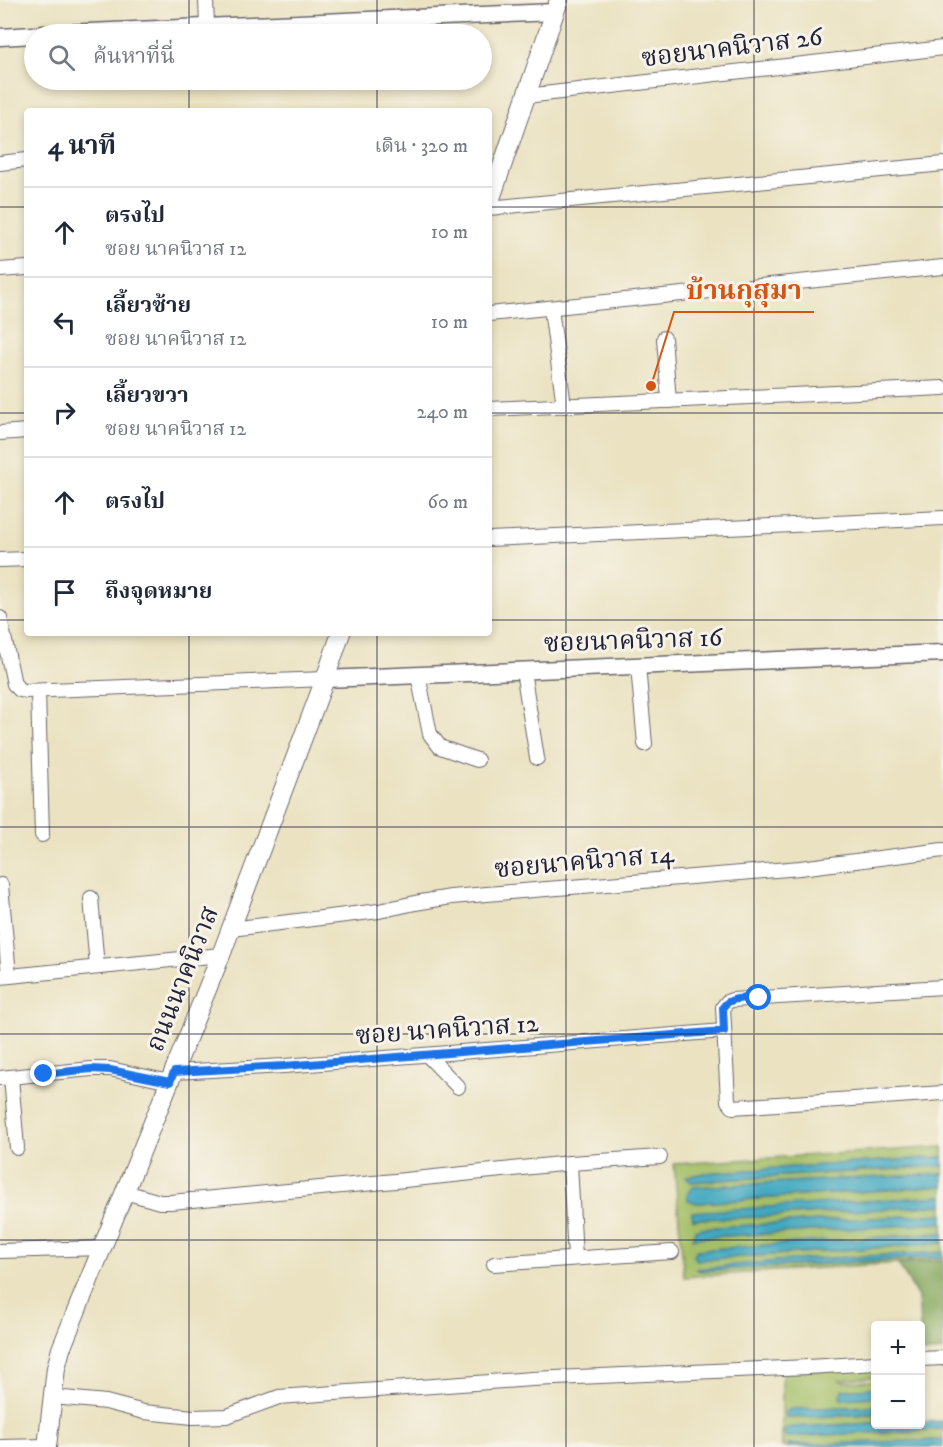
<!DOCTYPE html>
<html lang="th">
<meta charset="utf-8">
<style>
:root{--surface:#fff;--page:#f2f2f3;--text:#1f2937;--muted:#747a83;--line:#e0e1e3}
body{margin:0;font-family:"IM FELL DW Pica","Noto Serif Thai",serif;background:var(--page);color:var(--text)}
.controls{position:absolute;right:18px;bottom:18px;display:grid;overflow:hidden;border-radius:6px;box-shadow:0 3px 9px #0003}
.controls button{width:54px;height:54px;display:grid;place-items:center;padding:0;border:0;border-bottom:2px solid var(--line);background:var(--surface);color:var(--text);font:30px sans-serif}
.stop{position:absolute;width:18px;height:18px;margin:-14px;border:4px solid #1a73e8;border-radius:50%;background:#fff}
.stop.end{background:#1a73e8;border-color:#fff;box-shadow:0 2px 6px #0008}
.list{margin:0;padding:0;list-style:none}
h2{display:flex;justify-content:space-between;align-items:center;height:78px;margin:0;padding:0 24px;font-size:26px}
h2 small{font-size:20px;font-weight:400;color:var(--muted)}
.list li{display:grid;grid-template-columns:39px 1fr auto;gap:18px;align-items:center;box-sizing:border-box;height:90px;padding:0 24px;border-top:2px solid var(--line)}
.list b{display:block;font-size:22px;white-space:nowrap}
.list p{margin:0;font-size:20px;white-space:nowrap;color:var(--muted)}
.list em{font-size:20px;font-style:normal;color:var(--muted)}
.icon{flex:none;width:33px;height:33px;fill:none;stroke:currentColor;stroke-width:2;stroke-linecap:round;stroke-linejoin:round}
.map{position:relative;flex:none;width:943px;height:1447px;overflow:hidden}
.search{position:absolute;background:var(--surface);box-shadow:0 3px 9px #0003;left:24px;top:24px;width:468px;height:66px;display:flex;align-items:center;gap:15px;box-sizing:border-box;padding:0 21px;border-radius:33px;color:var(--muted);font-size:22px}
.panel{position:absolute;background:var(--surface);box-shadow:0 3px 9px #0003;left:24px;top:108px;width:468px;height:528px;border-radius:6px}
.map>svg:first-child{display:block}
.green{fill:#a3be65;stroke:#627050;stroke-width:1.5}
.forest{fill:#82a55a;stroke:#52644a;stroke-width:1.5}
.water{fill:#40a8c0;stroke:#31657e;stroke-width:1.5}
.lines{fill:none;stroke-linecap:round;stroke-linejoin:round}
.minor-casing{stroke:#68656a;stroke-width:16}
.tertiary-casing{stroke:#68656a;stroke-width:19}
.secondary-casing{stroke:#68656a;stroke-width:20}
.minor{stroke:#fff;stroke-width:14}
.tertiary{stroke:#fff;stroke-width:16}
.secondary{stroke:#fff;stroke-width:18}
.route{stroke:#1a73e8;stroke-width:8}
.grid{fill:none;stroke:#22223b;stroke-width:1.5;stroke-opacity:0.55}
.labels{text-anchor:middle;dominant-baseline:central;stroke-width:6;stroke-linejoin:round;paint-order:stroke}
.street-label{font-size:26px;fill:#22223b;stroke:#f7f3e8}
.leader{fill:none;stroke:#d45411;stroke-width:2}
.callout-dot{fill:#d45411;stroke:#f7f3e8;stroke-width:2}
.callout-label{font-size:27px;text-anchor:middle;font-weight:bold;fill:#d45411;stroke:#f7f3e8;stroke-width:6;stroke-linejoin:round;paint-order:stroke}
</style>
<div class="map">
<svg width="943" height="1447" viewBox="0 0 943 1447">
<rect width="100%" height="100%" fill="#f7f3e8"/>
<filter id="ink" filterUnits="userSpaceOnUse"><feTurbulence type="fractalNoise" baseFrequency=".0167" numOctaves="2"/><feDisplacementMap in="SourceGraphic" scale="12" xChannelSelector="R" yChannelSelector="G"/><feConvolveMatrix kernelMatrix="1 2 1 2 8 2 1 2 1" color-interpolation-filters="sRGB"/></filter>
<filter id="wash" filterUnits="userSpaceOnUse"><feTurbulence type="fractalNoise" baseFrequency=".008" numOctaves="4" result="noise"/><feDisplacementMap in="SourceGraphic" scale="24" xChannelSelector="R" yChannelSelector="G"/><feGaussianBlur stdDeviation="1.35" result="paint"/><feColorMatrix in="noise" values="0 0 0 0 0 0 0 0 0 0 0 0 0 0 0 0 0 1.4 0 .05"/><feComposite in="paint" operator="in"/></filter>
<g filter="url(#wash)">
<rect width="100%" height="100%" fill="#eae2c1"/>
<!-- green -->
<g class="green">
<path d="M943,1147V1157L705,1173L687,1177L691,1182L943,1166V1174L694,1187L688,1193L697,1203L943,1186V1196L692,1213L693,1219L760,1217L943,1205V1214L702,1228L695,1230L694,1238L943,1223V1233L697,1250L694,1256L698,1260L943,1243V1252L779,1261L697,1269L701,1271L943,1257V1260L684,1277L674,1164Z"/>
<path d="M875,1366V1377L840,1380L843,1382L875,1381V1388L843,1390L841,1399L875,1397V1406L792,1409L786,1417L790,1418L875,1414V1423L792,1427L787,1437L943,1429V1440L789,1445L788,1447H782V1372Z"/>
</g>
<!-- forest -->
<path class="forest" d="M943,1260V1351L922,1353L918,1297L898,1264Z"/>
<!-- water -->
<g class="water">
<path d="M943,1157V1166L691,1182L686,1177L705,1173Z"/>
<path d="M943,1174V1186L697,1203L688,1200V1193L693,1187Z"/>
<path d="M943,1196V1205L760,1217L693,1219L692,1212Z"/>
<path d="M943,1214V1223L693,1238L695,1230L701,1228Z"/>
<path d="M943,1233V1243L697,1260L694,1256L697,1250Z"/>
<path d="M943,1252V1257L701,1271L696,1269L779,1261Z"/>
<path d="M875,1388V1397L841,1399L840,1394L843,1390Z"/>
<path d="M875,1406V1414L790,1418L786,1417V1411L792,1409Z"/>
<path d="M943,1421V1429L786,1437L784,1433L785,1429L791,1427L875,1423L876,1424H920L921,1422Z"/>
<path d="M943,1440V1447H788L789,1445Z"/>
</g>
</g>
<g filter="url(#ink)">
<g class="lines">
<defs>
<g id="minor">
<path d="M206,0L207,26"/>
<path d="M526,96L943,48"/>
<path d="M0,163L27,160"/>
<path d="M489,208L943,164"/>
<path d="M0,270L27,268"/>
<path d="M551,309L564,406"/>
<path d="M489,314L943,267"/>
<path d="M664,338L669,401"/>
<path d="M489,409L943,388"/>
<path d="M0,433L27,431"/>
<path d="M489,539L943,518"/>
<path d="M0,560L27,559"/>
<path d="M0,618L14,684L20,690L25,691L325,679"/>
<path d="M638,666L645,744"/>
<path d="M523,671L537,758"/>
<path d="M418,675L430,734L440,747L477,760"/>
<path d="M38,691L42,835"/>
<path d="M1,885L9,976"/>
<path d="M91,898L97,967"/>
<path d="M231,929L379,911L415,903L451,897L800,868L943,850"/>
<path d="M0,977L221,955"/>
<path d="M943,987L732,1000L727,1002L723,1007L728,1101L733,1107L943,1093"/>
<path d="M427,1055L458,1087"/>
<path d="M174,1072L284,1066L724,1031"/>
<path d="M11,1077L17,1148"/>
<path d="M0,1078L91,1069H110L170,1082"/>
<path d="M570,1163L575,1258"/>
<path d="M125,1192L160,1202H171L395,1181L570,1163L660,1157"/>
<path d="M0,1251L102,1248"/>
<path d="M494,1264L672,1252"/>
<path d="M920,1359L943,1358"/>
<path d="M53,1397L106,1402L144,1412L193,1417L227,1416L279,1397L532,1379L808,1367L876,1363"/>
<path d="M0,1447L47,1446"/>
</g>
<g id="tertiary">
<path d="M42,34L555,12"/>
<path d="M0,37L34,35"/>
<path d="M325,679L943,653"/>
</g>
<g id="secondary">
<path d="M489,204L559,0"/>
<path d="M47,1447L56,1368L61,1349L221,955L325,679L341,633"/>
</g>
</defs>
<!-- minor casing -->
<use href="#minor" class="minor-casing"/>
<!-- tertiary casing -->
<use href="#tertiary" class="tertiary-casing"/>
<!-- secondary casing -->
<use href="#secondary" class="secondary-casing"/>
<!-- minor -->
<use href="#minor" class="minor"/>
<!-- tertiary -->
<use href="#tertiary" class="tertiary"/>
<!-- secondary -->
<use href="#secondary" class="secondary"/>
</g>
</g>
<g class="lines" filter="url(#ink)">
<!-- route -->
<path class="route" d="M44,1074L91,1069L110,1070L170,1082L174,1072L284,1066L724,1031L723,1007C731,996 746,999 759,998"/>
</g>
<!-- grid -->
<path class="grid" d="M189,0V34M377,0V34M566,0V1447M754,0V1447M189,80V111M377,80V111M0,207H27M489,207H943M0,413H27M489,413H943M0,620H27M489,620H943M189,633V1447M377,633V1447M0,827H943M0,1034H943M0,1240H943"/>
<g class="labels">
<!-- street labels -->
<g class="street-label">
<text transform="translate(732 48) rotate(-7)">ซอยนาคนิวาส 26</text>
<text transform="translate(633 641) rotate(-2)">ซอยนาคนิวาส 16</text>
<text transform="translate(584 862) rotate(-5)">ซอยนาคนิวาส 14</text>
<text transform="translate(183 979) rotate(-68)">ถนนนาคนิวาส</text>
<text transform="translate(447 1030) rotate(-4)">ซอย นาคนิวาส 12</text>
</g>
</g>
<!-- callouts -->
<path class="leader" d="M651 386L674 312H814"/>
<circle class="callout-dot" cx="651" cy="386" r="6"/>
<g class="callout-label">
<text x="744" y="299">บ้านกุสุมา</text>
</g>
</svg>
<div class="controls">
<button>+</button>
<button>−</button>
</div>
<div class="stop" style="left:759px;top:998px"></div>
<div class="stop end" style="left:44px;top:1074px"></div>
<div class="search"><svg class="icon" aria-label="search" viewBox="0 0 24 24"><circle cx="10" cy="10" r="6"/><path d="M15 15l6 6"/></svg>ค้นหาที่นี่</div>
<section class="panel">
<h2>4 นาที<small>เดิน · 320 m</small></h2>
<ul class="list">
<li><svg class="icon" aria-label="ahead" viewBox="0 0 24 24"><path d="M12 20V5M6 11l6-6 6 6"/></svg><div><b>ตรงไป</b><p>ซอย นาคนิวาส 12</p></div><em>10 m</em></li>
<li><svg class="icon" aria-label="left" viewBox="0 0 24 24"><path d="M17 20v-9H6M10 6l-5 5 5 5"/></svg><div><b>เลี้ยวซ้าย</b><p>ซอย นาคนิวาส 12</p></div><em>10 m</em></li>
<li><svg class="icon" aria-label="right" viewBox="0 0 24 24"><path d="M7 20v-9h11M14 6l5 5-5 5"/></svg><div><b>เลี้ยวขวา</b><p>ซอย นาคนิวาส 12</p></div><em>240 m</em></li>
<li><svg class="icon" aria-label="ahead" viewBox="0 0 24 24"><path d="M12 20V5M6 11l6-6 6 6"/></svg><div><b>ตรงไป</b></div><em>60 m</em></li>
<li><svg class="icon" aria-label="arrive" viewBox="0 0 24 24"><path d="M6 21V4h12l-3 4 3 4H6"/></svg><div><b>ถึงจุดหมาย</b></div></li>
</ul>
</section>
</div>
